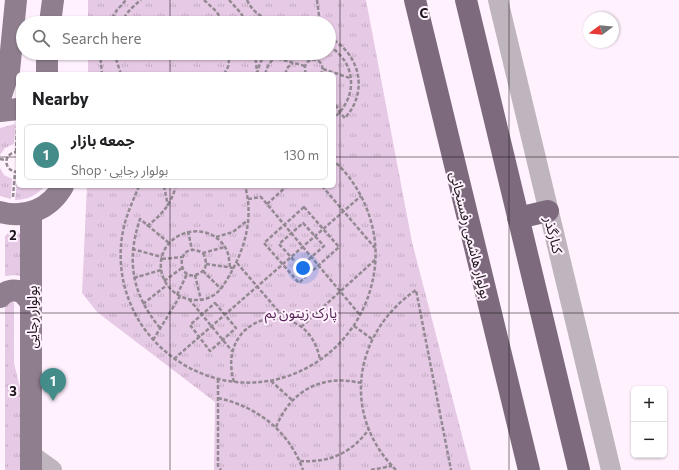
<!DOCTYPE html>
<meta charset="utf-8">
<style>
:root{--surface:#fff;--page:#f2f2f2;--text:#202124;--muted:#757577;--line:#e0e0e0;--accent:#448c8a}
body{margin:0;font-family:Commissioner,"Noto Sans Arabic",sans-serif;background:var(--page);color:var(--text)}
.controls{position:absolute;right:12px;bottom:12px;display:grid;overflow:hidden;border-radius:6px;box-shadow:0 1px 3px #0004}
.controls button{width:36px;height:36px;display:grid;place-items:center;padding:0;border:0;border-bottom:1px solid var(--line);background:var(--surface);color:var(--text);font:20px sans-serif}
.compass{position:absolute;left:583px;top:12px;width:36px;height:36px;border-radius:50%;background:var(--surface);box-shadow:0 1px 3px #0004;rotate:254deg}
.you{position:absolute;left:303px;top:268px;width:14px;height:14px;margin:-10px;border:3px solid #fff;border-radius:50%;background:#1a73e8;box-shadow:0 0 0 6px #1a73e833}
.badge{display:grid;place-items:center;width:26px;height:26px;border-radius:50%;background:var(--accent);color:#fff;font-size:13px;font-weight:700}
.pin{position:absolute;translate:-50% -33px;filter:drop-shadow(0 1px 2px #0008)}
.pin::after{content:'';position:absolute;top:21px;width:14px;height:12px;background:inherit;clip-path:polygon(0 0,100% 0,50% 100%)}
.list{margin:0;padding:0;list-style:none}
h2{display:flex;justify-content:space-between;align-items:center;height:52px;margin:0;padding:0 16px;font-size:17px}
h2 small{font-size:13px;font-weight:400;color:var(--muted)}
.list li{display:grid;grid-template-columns:26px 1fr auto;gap:12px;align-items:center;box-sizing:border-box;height:56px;margin:0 8px 8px;padding:0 8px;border:1px solid var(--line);border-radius:6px}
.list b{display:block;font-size:15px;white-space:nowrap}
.list p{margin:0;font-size:13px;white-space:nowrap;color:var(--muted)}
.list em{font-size:13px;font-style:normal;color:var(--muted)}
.icon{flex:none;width:22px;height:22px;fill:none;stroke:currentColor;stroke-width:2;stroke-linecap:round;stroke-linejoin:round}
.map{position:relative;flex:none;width:679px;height:470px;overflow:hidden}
.search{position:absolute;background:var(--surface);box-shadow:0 1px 3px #0004;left:16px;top:16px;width:320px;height:44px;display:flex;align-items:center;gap:10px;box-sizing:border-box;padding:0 14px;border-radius:22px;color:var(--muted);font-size:15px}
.panel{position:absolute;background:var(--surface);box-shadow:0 1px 3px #0004;left:16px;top:72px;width:320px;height:116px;border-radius:6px}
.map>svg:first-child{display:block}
.grass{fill:url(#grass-tufts)}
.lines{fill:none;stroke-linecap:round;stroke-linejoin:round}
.path{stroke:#938992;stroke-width:2.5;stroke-dasharray:4 2;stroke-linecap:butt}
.minor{stroke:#beb5be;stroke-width:20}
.major{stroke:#8f7f8e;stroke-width:22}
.highway{stroke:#7d6b7d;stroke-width:22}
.grid{fill:none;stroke:#1d151c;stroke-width:1;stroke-opacity:0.55}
.labels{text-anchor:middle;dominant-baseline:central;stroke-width:4;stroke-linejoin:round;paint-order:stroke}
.street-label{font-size:14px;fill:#1d151c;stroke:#fff2fe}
.park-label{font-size:14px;fill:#542055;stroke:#fff2fe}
.grid-label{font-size:13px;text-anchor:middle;font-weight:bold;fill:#1d151c;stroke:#fff2fe;stroke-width:4;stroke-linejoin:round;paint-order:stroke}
</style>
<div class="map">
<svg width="679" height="470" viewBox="0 0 679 470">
<defs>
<pattern id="grass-tufts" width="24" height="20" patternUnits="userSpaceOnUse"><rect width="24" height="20" fill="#e6c9e5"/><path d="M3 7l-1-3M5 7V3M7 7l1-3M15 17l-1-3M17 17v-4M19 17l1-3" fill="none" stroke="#c5acc4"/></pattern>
</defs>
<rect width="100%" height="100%" fill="#fff2fe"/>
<!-- grass -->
<g class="grass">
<path d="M88,0H366L412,242L471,470H214L215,402L97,312L82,293L87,186H334V74H88V53H329V23H88Z"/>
<path d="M15,124L14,144L5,148L0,155V128Z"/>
<path d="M0,168L4,175L12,179L11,199L0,196Z"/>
<path d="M18,179V186H45C37,195 27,200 15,200L17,180Z"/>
<path d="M10,231H17L22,236V276L14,275L5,276V236Z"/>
<path d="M13,300L14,304V363L22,396V470H5V304Z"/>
</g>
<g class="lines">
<!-- path -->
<g class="path">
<path d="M204,0L216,11L224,23"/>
<path d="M229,0L240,12L247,23"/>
<path d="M247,0C255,18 273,23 291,19L292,23"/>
<path d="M317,0L320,23"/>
<path d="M109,23L117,10L126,0"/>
<path d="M121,23C126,13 132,7 141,0"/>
<path d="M329,37C360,54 369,91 345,118L340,113L334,101"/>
<path d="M329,46C357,63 358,97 334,118"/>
<path d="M100,53L102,74"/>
<path d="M115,53L116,59L121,74"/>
<path d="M255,53L257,72"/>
<path d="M272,57L305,66"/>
<path d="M317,60L319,53"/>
<path d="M323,69L350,78"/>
<path d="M224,74L228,67L230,53"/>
<path d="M257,74L260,63L266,53"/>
<path d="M265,74L268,66L277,53"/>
<path d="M285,74L288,67L293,63"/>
<path d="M306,74C299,54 329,56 321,74"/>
<path d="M16,152L17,126"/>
<path d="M18,152C3,152 2,171 18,172"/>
<path d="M0,159L6,160"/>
<path d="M139,186C133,201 126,215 123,231C118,256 121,282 131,305C141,329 159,349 181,363C263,414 365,360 375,266C379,228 363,187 334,161"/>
<path d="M164,186L168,206"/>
<path d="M322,186L375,248"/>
<path d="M13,197L15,172"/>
<path d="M248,199L261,197L360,315"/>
<path d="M267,204L287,186"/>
<path d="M304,207L339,247L299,283L264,243Z"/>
<path d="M303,223L324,246L300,267L279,244Z"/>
<path d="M147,226C162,215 171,204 176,186"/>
<path d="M188,231L192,250"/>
<path d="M216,237L233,232L248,220"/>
<path d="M132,249L162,257"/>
<path d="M203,253C207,261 208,270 198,274C176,284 175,238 203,253L225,247"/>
<path d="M162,259L182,257"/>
<path d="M237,263L286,320"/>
<path d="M206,264L234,268"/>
<path d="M230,267C229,260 229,253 225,247C208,220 165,230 161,261C158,290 190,310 214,295C221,290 225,283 229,276C245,249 254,217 245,186"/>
<path d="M203,271L221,289"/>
<path d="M195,275L201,300"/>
<path d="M134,278L161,270"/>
<path d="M164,281L182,268"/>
<path d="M177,295L187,274"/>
<path d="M189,299L232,351"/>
<path d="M215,303L236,328L210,351L190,325Z"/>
<path d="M143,304L167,285"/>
<path d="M354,326L372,339"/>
<path d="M301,327L376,259"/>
<path d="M160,328C132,294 126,261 140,219L169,243"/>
<path d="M153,340L180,296"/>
<path d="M174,359L361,196"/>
<path d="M218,379V466L221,470"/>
<path d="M271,381L292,400"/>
<path d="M234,382C214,313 308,292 320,360"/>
<path d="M218,398C258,407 289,431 303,470"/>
<path d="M276,427C291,390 322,374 361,383"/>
<path d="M300,461C329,463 352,453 369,429"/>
<path d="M371,470L392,466"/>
<path d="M396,470C341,415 353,333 416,290L451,470"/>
</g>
<!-- minor -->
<g class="minor">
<path d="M498,0L611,470"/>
<path d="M31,455L52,470"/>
</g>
<!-- major -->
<g class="major">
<path d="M50,23L53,0"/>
<path d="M47,74V53"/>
<path d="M0,99L9,71L16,0"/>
<path d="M0,111L18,109"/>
<path d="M0,212C26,219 50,209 63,186"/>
<path d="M31,213V470"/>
<path d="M0,297C7,290 13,289 22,292L30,301L31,307"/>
</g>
<!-- highway -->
<g class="highway">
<path d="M415,0L529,470"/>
<path d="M466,0L579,470"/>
<path d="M518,218L548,211"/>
</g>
</g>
<!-- grid -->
<path class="grid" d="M170,0V23M340,0V470M509,0V470M170,53V74M0,157H18M334,157H679M170,186V470M0,313H679"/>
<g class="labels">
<!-- street labels -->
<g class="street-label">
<text transform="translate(471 235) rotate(76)">بولوار هاشمی رفسنجانی</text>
<text transform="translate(554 235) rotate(76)">کنارگذر</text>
<text transform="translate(31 317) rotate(-90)">بولوار رجایی</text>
</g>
<!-- park labels -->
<g class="park-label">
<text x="301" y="312">پارک زیتون بم</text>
</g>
</g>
<g class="grid-label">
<text x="424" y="18">C</text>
<text x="13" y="240">2</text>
<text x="13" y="396">3</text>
</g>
</svg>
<div class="controls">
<button>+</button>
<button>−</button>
</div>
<svg class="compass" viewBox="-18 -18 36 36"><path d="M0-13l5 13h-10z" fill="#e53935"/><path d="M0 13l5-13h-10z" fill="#757577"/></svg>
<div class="you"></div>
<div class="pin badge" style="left:53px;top:401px">1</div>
<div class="search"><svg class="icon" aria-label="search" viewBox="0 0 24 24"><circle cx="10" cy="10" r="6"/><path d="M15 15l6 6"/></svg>Search here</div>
<section class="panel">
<h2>Nearby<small></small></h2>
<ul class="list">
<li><span class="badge">1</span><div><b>جمعه بازار</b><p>Shop · بولوار رجایی</p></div><em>130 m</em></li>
</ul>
</section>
</div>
